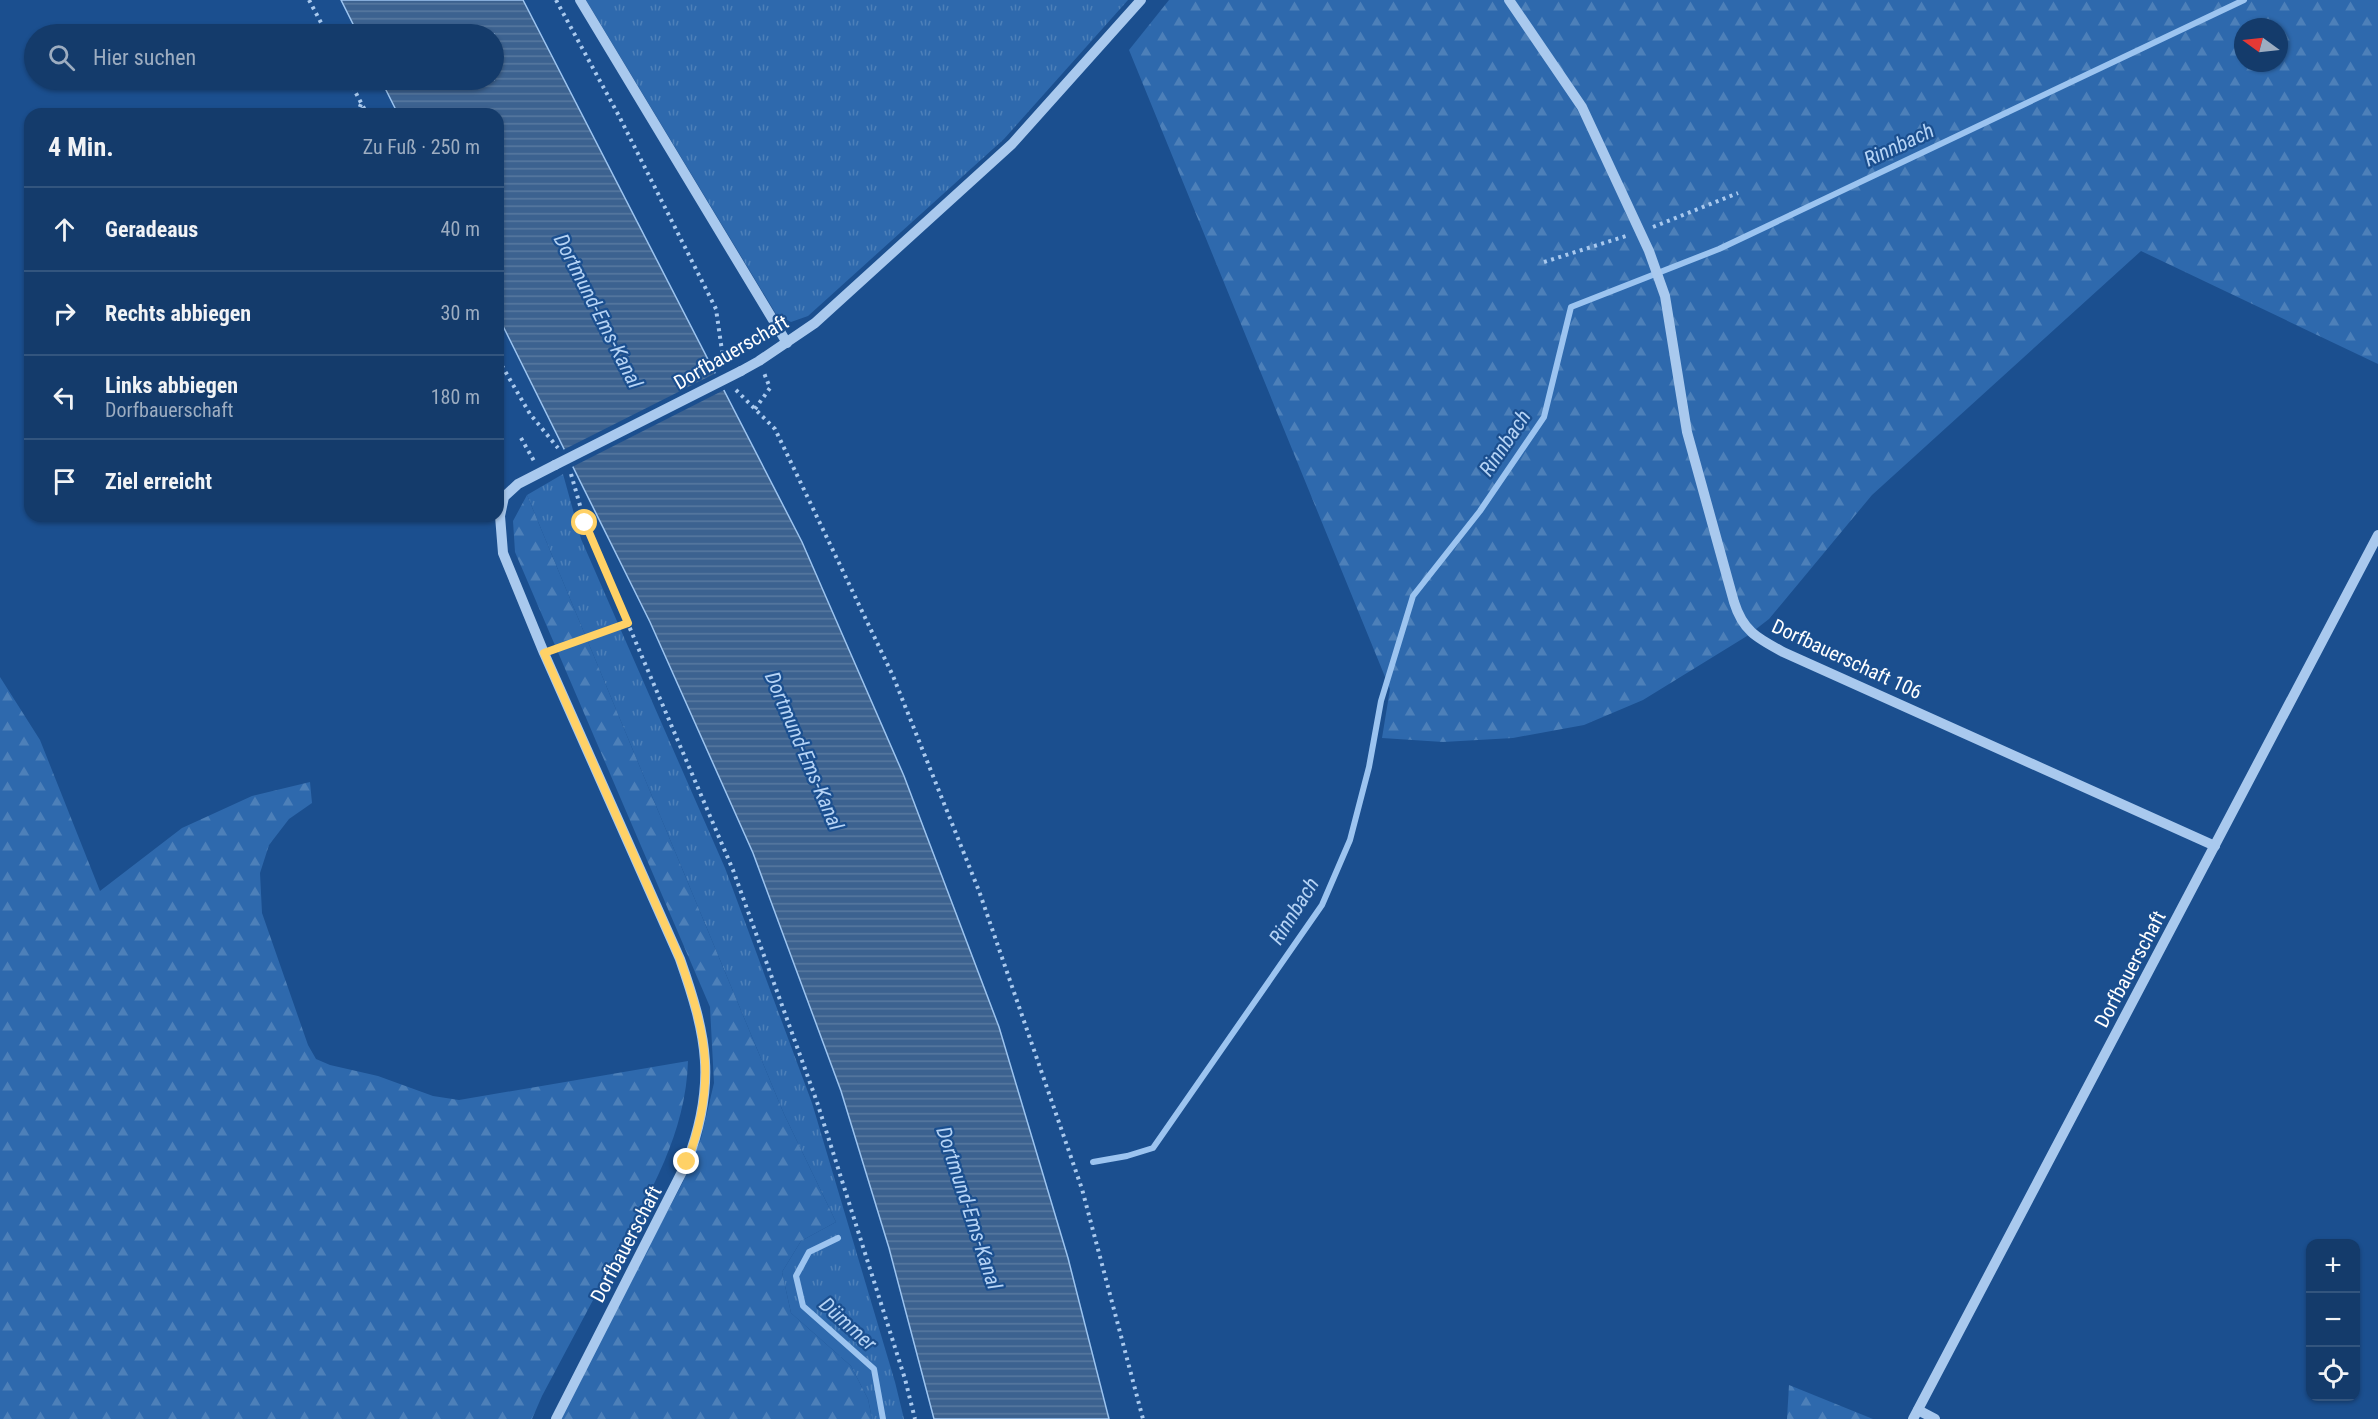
<!DOCTYPE html>
<html lang="de">
<meta charset="utf-8">
<style>
:root{--surface:#143b6b;--page:#1d4271;--text:#f1f3f6;--muted:#9dadc1;--line:#33557e}
body{margin:0;font-family:"Roboto Condensed",sans-serif;background:var(--page);color:var(--text)}
.controls{position:absolute;right:18px;bottom:18px;display:grid;overflow:hidden;border-radius:12px;box-shadow:0 2px 4px #0004}
.controls button{width:54px;height:54px;display:grid;place-items:center;padding:0;border:0;border-bottom:2px solid var(--line);background:var(--surface);color:var(--text);font:30px sans-serif}
.compass{position:absolute;left:2234px;top:18px;width:54px;height:54px;border-radius:50%;background:var(--surface);box-shadow:0 2px 4px #0004;rotate:285deg}
.stop{position:absolute;width:18px;height:18px;margin:-14px;border:4px solid #ffd166;border-radius:50%;background:#fff}
.stop.end{background:#ffd166;border-color:#fff;box-shadow:0 2px 6px #0008}
.list{margin:0;padding:0;list-style:none}
h2{display:flex;justify-content:space-between;align-items:center;height:78px;margin:0;padding:0 24px;font-size:26px}
h2 small{font-size:20px;font-weight:400;color:var(--muted)}
.list li{display:grid;grid-template-columns:39px 1fr auto;gap:18px;align-items:center;box-sizing:border-box;height:84px;padding:0 24px;border-top:2px solid var(--line)}
.list b{display:block;font-size:22px;white-space:nowrap}
.list p{margin:0;font-size:20px;white-space:nowrap;color:var(--muted)}
.list em{font-size:20px;font-style:normal;color:var(--muted)}
.icon{flex:none;width:33px;height:33px;fill:none;stroke:currentColor;stroke-width:2;stroke-linecap:round;stroke-linejoin:round}
.map{position:relative;flex:none;width:2378px;height:1419px;overflow:hidden}
.search{position:absolute;background:var(--surface);box-shadow:0 2px 4px #0004;left:24px;top:24px;width:480px;height:66px;display:flex;align-items:center;gap:15px;box-sizing:border-box;padding:0 21px;border-radius:33px;color:var(--muted);font-size:22px}
.panel{position:absolute;background:var(--surface);box-shadow:0 2px 4px #0004;left:24px;top:108px;width:480px;height:414px;border-radius:18px}
.map>svg:first-child{display:block}
.grass{fill:url(#grass-tufts)}
.forest{fill:url(#forest-firs);fill-rule:evenodd}
.water{fill:url(#water-rules);stroke:#9cc4f0;stroke-width:1.5}
.pier{fill:#1b4f8f}
.lines{fill:none;stroke-linecap:round;stroke-linejoin:round}
.stream{stroke:#9cc4f0;stroke-width:6}
.path{stroke:#a9c9ee;stroke-width:4;stroke-dasharray:3 4.5;stroke-linecap:butt}
.minor{stroke:#a9c9ee;stroke-width:10}
.minor-bridge{stroke:#a9c9ee;stroke-width:10}
.route{stroke:#ffd166;stroke-width:8}
.labels{text-anchor:middle;dominant-baseline:central;stroke-width:4.5;stroke-linejoin:round;paint-order:stroke}
.street-label{font-size:20px;fill:#fff;stroke:#1b4f8f}
.water-label{font-size:21px;font-style:italic;fill:#b5d3f5;stroke:#1b4f8f}
</style>
<div class="map">
<svg width="2378" height="1419" viewBox="0 0 2378 1419">
<defs>
<pattern id="grass-tufts" width="24" height="20" patternUnits="userSpaceOnUse" patternTransform="scale(1.5)"><rect width="24" height="20" fill="#2e69ad"/><path d="M3 7l-1-3M5 7V3M7 7l1-3M15 17l-1-3M17 17v-4M19 17l1-3" fill="none" stroke="#4d80b9"/></pattern>
<pattern id="forest-firs" width="22" height="20" patternUnits="userSpaceOnUse" patternTransform="scale(1.5)"><rect width="22" height="20" fill="#2e69ad"/><path d="M5 1l3.5 6h-7zM16 11l3.5 6h-7z" fill="#4d80b9"/></pattern>
<pattern id="water-rules" width="6" height="5" patternUnits="userSpaceOnUse" patternTransform="scale(1.5)"><rect width="6" height="5" fill="#3c6290"/><path d="M0 2.5h6" fill="none" stroke="#597aa1"/></pattern>
</defs>
<rect width="100%" height="100%" fill="#1b4f8f"/>
<!-- grass -->
<g class="grass">
<path d="M586,0H1128L1004,139L808,316L791,322L776,314Z"/>
<path d="M563,474L581,539L725,868L812,1103L895,1382L904,1419H872L868,1399L851,1366L791,1313L782,1272L801,1241L836,1222L784,1114L527,495Z"/>
</g>
<!-- forest -->
<g class="forest">
<path d="M1169,0H2378V364L2141,251L1872,495L1769,619L1747,636L1643,700L1584,725L1513,738L1443,742L1382,738L1390,689L1129,50ZM2243,27H2279V63H2243Z"/>
<path d="M527,495L784,1114L836,1222L801,1241L782,1272L791,1313L851,1366L868,1399L872,1419H559L565,1404L683,1182L701,1138L714,1083L710,1007L515,552L513,521Z"/>
<path d="M0,677L40,740L100,891L182,828L252,796L310,782L312,803L289,819L269,845L260,873L262,913L308,1045L316,1059L330,1065L378,1076L433,1096L459,1100L688,1061C686,1133 650,1193 617,1255C592,1302 567,1349 542,1396L532,1419H0Z"/>
<path d="M1789,1385L1873,1419H1787Z"/>
</g>
<!-- water -->
<path class="water" d="M341,0H523L802,542L904,776L999,1027L1068,1258L1109,1419H934L889,1248L841,1091L753,853L650,622L498,316V114H398L381,80H494V34H358Z"/>
<!-- pier -->
<path class="pier" d="M718,372L726,389L570,468L561,451Z"/>
<g class="lines">
<!-- stream -->
<g class="stream">
<path d="M1093,1162L1127,1156L1153,1148L1322,905L1350,840L1369,767L1381,701L1413,596L1480,511L1544,417L1571,307L1719,249L2244,0"/>
<path d="M838,1238L809,1252L796,1276L803,1306L874,1369L883,1419"/>
</g>
<!-- path -->
<g class="path">
<path d="M309,0L327,34"/>
<path d="M556,0L619,116L716,309L724,365"/>
<path d="M349,80L367,114"/>
<path d="M357,114L361,104"/>
<path d="M1653,227L1738,193"/>
<path d="M1544,262L1626,236"/>
<path d="M498,359L530,414L558,448"/>
<path d="M736,390L775,429L893,676L979,891L1082,1189L1143,1419"/>
<path d="M755,409L770,388L764,373"/>
<path d="M521,438L534,461"/>
<path d="M571,474L585,523L733,870L817,1102L905,1379L915,1419"/>
<path d="M556,649L628,623"/>
</g>
<!-- minor -->
<g class="minor">
<path d="M580,0L787,343"/>
<path d="M1509,0L1582,107L1649,251L1665,296L1687,432L1734,602C1743,631 1757,638 1783,652L2215,846"/>
<path d="M741,371L759,361L815,323L1012,144L1141,0"/>
<path d="M555,465L518,484L504,497L500,516L503,553L544,653L680,959C707,1036 717,1083 687,1162L556,1419"/>
<path d="M1918,1410L1935,1419"/>
<path d="M1913,1419L2378,535"/>
</g>
<!-- minor-bridge -->
<path class="minor-bridge" d="M555,465L741,371"/>
</g>
<g class="lines">
<!-- route -->
<path class="route" d="M585,523L628,623L544,653L680,959C707,1036 717,1083 687,1162"/>
</g>
<g class="labels">
<!-- street labels -->
<g class="street-label">
<text transform="translate(731 352) rotate(-30)">Dorfbauerschaft</text>
<text transform="translate(1847 659) rotate(25)">Dorfbauerschaft 106</text>
<text transform="translate(2130 969) rotate(-62)">Dorfbauerschaft</text>
<text transform="translate(626 1244) rotate(-62)">Dorfbauerschaft</text>
</g>
<!-- water labels -->
<g class="water-label">
<text transform="translate(1899 145) rotate(-25)">Rinnbach</text>
<text transform="translate(598 311) rotate(63)">Dortmund-Ems-Kanal</text>
<text transform="translate(1505 443) rotate(-56)">Rinnbach</text>
<text transform="translate(804 751) rotate(67)">Dortmund-Ems-Kanal</text>
<text transform="translate(1294 911) rotate(-58)">Rinnbach</text>
<text transform="translate(969 1208) rotate(72)">Dortmund-Ems-Kanal</text>
<text transform="translate(848 1324) rotate(42)">Dümmer</text>
</g>
</g>
</svg>
<div class="controls">
<button>+</button>
<button>−</button>
<button><svg class="icon" aria-label="locate" viewBox="0 0 24 24"><circle cx="12" cy="12" r="6"/><path d="M12 2v4M12 18v4M2 12h4M18 12h4"/></svg></button>
</div>
<svg class="compass" viewBox="-18 -18 36 36"><path d="M0-13l5 13h-10z" fill="#e53935"/><path d="M0 13l5-13h-10z" fill="#9dadc1"/></svg>
<div class="stop" style="left:585px;top:523px"></div>
<div class="stop end" style="left:687px;top:1162px"></div>
<div class="search"><svg class="icon" aria-label="search" viewBox="0 0 24 24"><circle cx="10" cy="10" r="6"/><path d="M15 15l6 6"/></svg>Hier suchen</div>
<section class="panel">
<h2>4 Min.<small>Zu Fuß · 250 m</small></h2>
<ul class="list">
<li><svg class="icon" aria-label="ahead" viewBox="0 0 24 24"><path d="M12 20V5M6 11l6-6 6 6"/></svg><div><b>Geradeaus</b></div><em>40 m</em></li>
<li><svg class="icon" aria-label="right" viewBox="0 0 24 24"><path d="M7 20v-9h11M14 6l5 5-5 5"/></svg><div><b>Rechts abbiegen</b></div><em>30 m</em></li>
<li><svg class="icon" aria-label="left" viewBox="0 0 24 24"><path d="M17 20v-9H6M10 6l-5 5 5 5"/></svg><div><b>Links abbiegen</b><p>Dorfbauerschaft</p></div><em>180 m</em></li>
<li><svg class="icon" aria-label="arrive" viewBox="0 0 24 24"><path d="M6 21V4h12l-3 4 3 4H6"/></svg><div><b>Ziel erreicht</b></div></li>
</ul>
</section>
</div>
